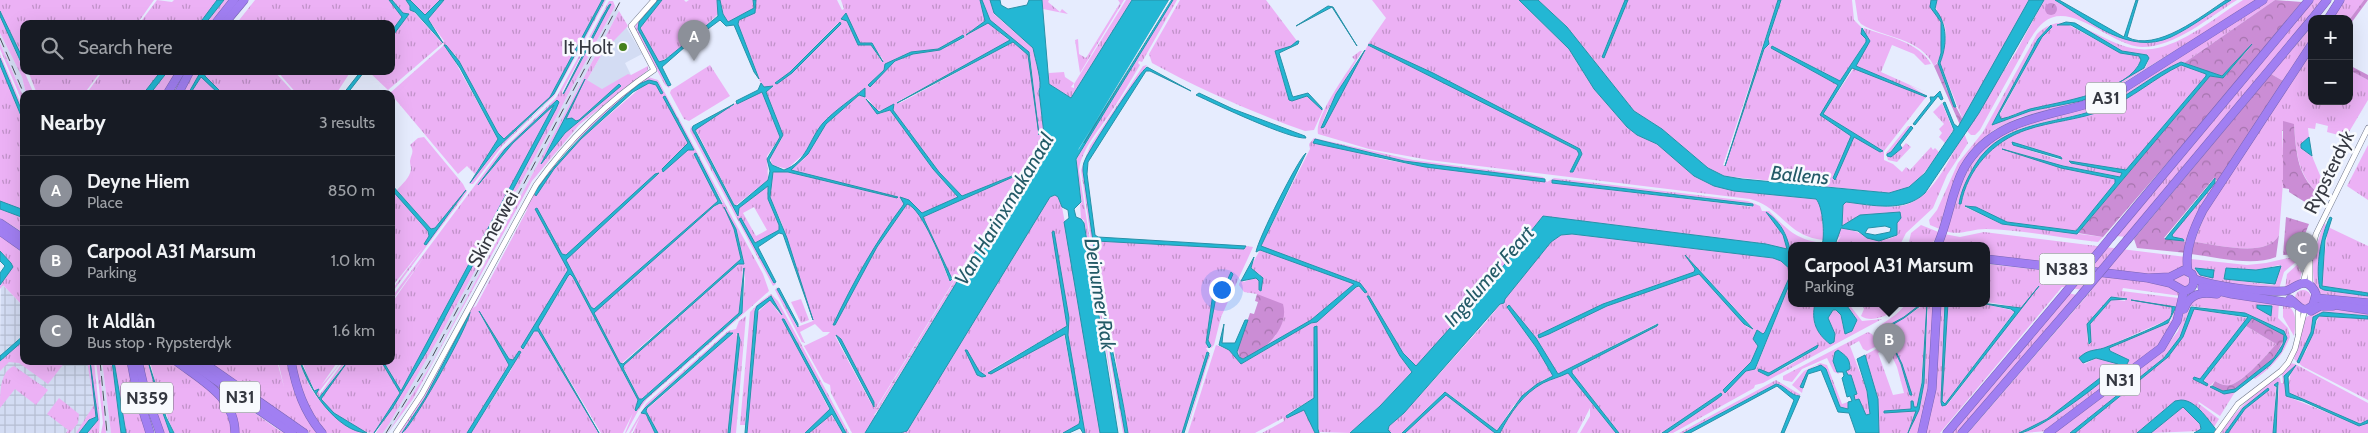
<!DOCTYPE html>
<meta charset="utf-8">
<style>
:root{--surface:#171b24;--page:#20242c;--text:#f1f3f6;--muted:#9ea1a6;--line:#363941;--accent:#8c9099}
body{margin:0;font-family:Cabin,sans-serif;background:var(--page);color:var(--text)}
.controls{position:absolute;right:15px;top:15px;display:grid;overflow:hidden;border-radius:10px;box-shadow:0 5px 20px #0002}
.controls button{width:45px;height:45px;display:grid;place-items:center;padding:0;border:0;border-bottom:1px solid var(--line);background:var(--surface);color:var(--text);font:25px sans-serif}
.you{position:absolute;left:1221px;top:289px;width:18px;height:18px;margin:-12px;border:4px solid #fff;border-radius:50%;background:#1a73e8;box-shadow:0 0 0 8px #1a73e833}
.badge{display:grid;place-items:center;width:32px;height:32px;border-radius:50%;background:var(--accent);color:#fff;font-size:16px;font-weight:700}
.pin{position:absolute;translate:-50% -41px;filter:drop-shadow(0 1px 2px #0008)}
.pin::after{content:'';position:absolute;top:26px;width:18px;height:15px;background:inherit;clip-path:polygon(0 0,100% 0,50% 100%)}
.popup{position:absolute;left:1788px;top:242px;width:202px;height:65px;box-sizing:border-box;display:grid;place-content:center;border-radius:10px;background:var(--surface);filter:drop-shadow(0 1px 4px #0005);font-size:16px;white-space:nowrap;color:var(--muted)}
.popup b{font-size:19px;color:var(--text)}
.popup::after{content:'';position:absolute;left:50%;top:100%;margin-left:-10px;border:10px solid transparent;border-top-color:var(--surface)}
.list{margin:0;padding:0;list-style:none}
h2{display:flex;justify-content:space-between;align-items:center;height:65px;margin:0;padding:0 20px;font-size:21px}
h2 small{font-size:16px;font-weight:400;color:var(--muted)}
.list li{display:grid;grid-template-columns:32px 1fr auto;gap:15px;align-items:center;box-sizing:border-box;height:70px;padding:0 20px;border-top:1px solid var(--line)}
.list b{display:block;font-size:19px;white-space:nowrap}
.list p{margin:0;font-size:16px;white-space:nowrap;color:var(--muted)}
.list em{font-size:16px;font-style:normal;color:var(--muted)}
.icon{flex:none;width:28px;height:28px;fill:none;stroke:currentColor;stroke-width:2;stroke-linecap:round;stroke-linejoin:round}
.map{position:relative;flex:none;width:2368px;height:433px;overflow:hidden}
.search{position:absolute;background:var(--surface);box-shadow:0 5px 20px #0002;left:20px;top:20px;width:375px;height:55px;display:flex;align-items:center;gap:12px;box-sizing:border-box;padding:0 18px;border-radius:10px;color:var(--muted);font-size:19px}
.panel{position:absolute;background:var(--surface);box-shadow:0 5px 20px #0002;left:20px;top:90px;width:375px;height:275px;border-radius:10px}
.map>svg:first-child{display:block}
.built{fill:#d3dcf3}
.industrial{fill:url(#industrial-grid)}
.grass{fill:url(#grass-tufts);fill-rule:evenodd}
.forest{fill:url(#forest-crowns)}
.wetland{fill:url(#wetland-marsh)}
.water{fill:#23b7d4;stroke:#2891a8;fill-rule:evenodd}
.pier{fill:#e6ecfe}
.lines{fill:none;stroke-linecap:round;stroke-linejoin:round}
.minor-casing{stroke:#71788b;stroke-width:6}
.highway-casing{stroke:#7b66b4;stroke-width:9}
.minor{stroke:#fff;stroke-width:5}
.highway{stroke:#a17ff2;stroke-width:8}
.rail{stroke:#4d515b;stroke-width:1;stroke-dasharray:10 5;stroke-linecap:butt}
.highway-bridge-casing{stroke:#7b66b4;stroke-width:9;stroke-linecap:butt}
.highway-bridge{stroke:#a17ff2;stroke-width:8}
.poi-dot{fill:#45801c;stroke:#f8fafe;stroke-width:2}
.labels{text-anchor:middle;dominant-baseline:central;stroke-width:5;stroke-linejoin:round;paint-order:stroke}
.shield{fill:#f8fafe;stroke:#70727a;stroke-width:1}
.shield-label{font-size:18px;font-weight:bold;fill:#353841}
.poi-label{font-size:19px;fill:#353841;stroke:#f8fafe;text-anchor:end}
.street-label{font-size:19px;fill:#353841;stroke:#f8fafe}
.water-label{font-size:20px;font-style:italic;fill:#235a67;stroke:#f8fafe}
</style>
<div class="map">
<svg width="2368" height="433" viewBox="0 0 2368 433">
<defs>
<pattern id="industrial-grid" width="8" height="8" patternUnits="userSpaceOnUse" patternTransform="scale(1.25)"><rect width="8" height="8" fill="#d3dcf3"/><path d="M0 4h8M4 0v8" fill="none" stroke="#b6bed2"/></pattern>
<pattern id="grass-tufts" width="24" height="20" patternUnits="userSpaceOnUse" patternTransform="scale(1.25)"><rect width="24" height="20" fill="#ecb1f5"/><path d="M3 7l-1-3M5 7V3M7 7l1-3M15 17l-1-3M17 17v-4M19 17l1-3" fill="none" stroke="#c091c8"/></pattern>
<pattern id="forest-crowns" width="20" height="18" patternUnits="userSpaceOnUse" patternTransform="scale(1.25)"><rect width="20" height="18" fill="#cb8dd5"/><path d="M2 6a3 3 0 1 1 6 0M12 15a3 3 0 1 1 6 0" fill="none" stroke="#a674ae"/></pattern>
<pattern id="wetland-marsh" width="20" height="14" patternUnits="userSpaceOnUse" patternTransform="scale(1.25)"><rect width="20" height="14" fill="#ecb1f5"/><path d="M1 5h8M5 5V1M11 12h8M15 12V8" fill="none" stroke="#c091c8"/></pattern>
</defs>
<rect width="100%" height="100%" fill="#e6ecfe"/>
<!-- built -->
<g class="built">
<path d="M615,6L619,11L432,363L391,429L388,433H383L440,336L515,196L514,194L518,189Z"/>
<path d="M626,27L642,54L625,63L631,75L579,120L576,122L565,119L603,52Z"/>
<path d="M0,33L22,77L26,94H24V98L0,43Z"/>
<path d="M99,361L102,362L111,433H106Z"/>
</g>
<!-- industrial -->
<g class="industrial">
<path d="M1,283L24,307V335L0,356Z"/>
<path d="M24,340V361H90L96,417L89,420L79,433H0V361Z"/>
</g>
<!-- grass -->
<g class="grass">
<path d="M0,0H154L137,24H24V61L0,11Z"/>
<path d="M157,0L172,2L174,0H217L199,24H139Z"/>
<path d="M224,0H231L212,24H205Z"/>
<path d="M255,0H389L402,17L391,32V24H236Z"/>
<path d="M392,0H406L413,11L442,43L444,41L428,19L444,0H602L550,97L504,139L501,138L454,53L453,58L498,139L475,174L467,166L458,174L390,93L444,45L443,43L388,90L368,71H391V38L409,14L403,13Z"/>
<path d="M410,0H440L425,15Z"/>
<path d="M604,0H606L554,96L503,145L473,184H469L497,148L546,103L567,70Z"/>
<path d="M656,0H658L639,22L638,29L668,86H670L669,88L665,85L635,30L636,23Z"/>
<path d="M662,0H684L686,2L689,0H717L718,14L694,38L661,62H659L640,28Z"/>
<path d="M720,0H753L754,8L728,22L723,14Z"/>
<path d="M756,0H837L842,10L844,9L841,0H980L985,21L967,35L988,23L1010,41L897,102L900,103L1013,42L1028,55L1039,135L1030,54L990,20L982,0H990L994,14L1033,48C1035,59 1043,83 1039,91L1045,143L1040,142L1018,176L876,408L878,410L874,415L876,416L865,433H852L831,393L830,385L824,382L804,346L827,335L830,332H823L815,324L800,332L805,343L802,342L775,290L777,287L797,327L813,321L782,224L770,197L772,174L776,171L788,172L897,198L791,170L804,159L826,124L859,95L864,97L865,88L821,125L808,150L787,169L772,165L770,158L782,138L766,92L772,87H764L761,84L738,24L739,20L755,13ZM846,13L859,43H872L883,60L882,62L871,45H858L847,21L841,19ZM838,23L840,24L792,73L776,83L790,72ZM962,35L964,38L940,50L913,54L895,61L868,85L895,59L911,52L938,49ZM868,99L877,111L893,107V110L939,172L962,196L1012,176L1013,177L923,217L952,279L949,280C942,263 924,210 907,204L877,247L834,325L871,254L904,204L903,201L911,202L922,213L958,197L933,169L890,110L879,114L866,100ZM835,336L841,339L873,407Z"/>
<path d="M1042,0H1049L1048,2L1060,12L1062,9L1068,14L1043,9Z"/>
<path d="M1118,0H1124L1080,73L1075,40L1078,39L1079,54L1086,58L1120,3Z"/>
<path d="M1126,0H1132L1071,98L1049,84V73L1064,72L1065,77L1074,83L1071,87L1074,88V84Z"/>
<path d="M1173,0H1177L1142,62L1139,61L1138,63L1140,65C1131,80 1123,94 1113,109C1101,128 1082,147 1079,170L1120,433L1084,220L1081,219L1080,204L1082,202L1077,172V158Z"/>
<path d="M1180,0H1266L1297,41L1291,46L1275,51L1288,98L1292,101L1307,96L1323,110L1314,130L1305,131C1252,112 1201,90 1152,63L1149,54Z"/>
<path d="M1372,0H1519L1569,49L1594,89L1627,127L1637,135L1657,144L1694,176L1714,186L1734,191L1816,199L1821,205L1824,240C1787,237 1783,208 1750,199L1429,160L1369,149L1318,134C1314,118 1346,74 1355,60L1352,57L1360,51H1362L1327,111L1321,127L1368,45L1577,150L1579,153L1570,171L1572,172L1582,154L1580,149L1433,73L1368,44L1386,18Z"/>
<path d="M1538,0H1625L1602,56L1616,30L1628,0H1778L1723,165L1725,166L1764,49L1769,45L1768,39L1781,0H1852L1854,20L1862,28L1861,34L1867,40L1840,81L1773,46L1772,48L1838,85L1820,115L1851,136L1833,178L1835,179L1854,137L1883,151L1823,114L1854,68L1926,97L1884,151V160L1893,164L1902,172L1906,167L1910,170L1931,147L1933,150L1935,148L1939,152C1925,172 1915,190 1889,193L1724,176L1708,168L1662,129L1634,111L1567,27Z"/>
<path d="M1855,0H1931C1929,10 1937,12 1941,21C1945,31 1943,60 1934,66C1920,37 1886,39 1861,24L1858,20Z"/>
<path d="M1937,0H2029L1963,120L1940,63C1944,55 1947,36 1945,27C1942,16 1933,12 1937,0Z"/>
<path d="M2044,0H2055C2089,21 2129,56 2171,37C2192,27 2211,12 2231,0H2237C2209,17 2176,47 2142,47C2111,46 2071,0 2044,22C2032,32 2025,49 2017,63C2005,85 1992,107 1980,130L1975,135H1971L1966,130L2016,52Z"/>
<path d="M2243,0H2257L2100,97L2020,117L1994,130L1978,143L1961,166L1942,230L1930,225L1929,220L1937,210L1958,163L1983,132L2037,34C2073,0 2105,55 2152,49C2183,45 2217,16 2243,0ZM2075,23L2122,51L2147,55L2149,58L2146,67L2099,94L2081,101L2030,111L1992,125L2038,39L2050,25L2052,27L2042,37L1999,116L2001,119C2011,116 2020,112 2030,109C2059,102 2130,92 2141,60L2139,56L2120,53L2067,24Z"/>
<path d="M2267,0H2275L2184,63L2181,62C2155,77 2129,97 2101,108C2059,124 2006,119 1978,161C1970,173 1965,189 1959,202L1961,204C1967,170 1993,141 2026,130C2052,121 2079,120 2104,110C2132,99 2154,78 2181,65L2206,74V76L2126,170L2069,162L2122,173L2120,177L2063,166L2003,149L2061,168L2115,179V183L2076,231L2007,222L1976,207H1965L2002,224L2103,237L2098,242C2061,238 2023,230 1986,229C1970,229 1961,236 1945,231L1962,178L1975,155L2005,130L2090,106ZM2012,142L2061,157L2062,158L2060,160L2025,149Z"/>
<path d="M2313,0H2324L2126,237L2116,236Z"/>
<path d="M2344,0H2364L2349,20L2332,19Z"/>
<path d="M609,1H613L615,6L612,12L518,189L514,193L515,196L440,336L389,424L383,433H376L427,351L556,109L558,101L554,103L505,149L479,185L513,143L554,105L401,392L383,361H391V304L424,257L391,302V298L499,153L556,98ZM607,7L591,43L563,94L562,92Z"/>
<path d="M619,11L628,26L603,52L587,80L602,89L628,74L631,75L648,66V70L579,125L532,181L413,399L388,433L432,363ZM585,79L565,119L576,122L579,120L619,84L620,86L565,133L541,163Z"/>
<path d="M0,16L34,94H26L22,77L0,33Z"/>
<path d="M2312,26V40L2285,82L2271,74Z"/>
<path d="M1864,28C1886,36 1919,42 1931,64L1925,65L1914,54L1892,45L1881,72L1928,93L1909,85L1927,96L1856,66L1869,38L1863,34Z"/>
<path d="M0,43L24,98V106L0,49Z"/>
<path d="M2312,50V101H2349V70L2368,80V100L2346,137L2327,132L2328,126L2316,123L2315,129L2308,128L2309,137L2302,143L2303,150L2312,156L2322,180L2334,177L2323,196C2298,180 2296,152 2294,124L2282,131L2284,170L2279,235C2267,259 2216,244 2194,242L2207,210Z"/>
<path d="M0,54L24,111V116L0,58Z"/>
<path d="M0,65L24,123V210L0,201Z"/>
<path d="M710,65L730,96L689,121L684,119L670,93L671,90Z"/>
<path d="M1147,65L1098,137L1085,161L1083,171L1103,311L1125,433H1123L1098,289L1081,170L1090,146L1143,66Z"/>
<path d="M28,71H101L84,94H37Z"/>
<path d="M103,71H161L143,94H86Z"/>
<path d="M168,71H177L165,94H150Z"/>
<path d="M194,71H201L188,94H181Z"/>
<path d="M204,71H274L295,94H223L205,76Z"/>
<path d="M277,71H351L336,94H297Z"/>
<path d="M201,77L204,78L219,94H190Z"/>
<path d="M648,77L658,80L763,274L769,291L647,399L638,411L626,433H625L633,413L623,433H601L538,327L568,276L570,274L573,277L638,400L635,410L636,411L643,400L742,313L745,278L743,268L739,313L642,399H639L623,366L738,264L744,263L736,229L724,207L734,229L741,259L621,364L593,312L714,206L723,203L695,153L718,201L594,309L591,307L566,260L572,253L570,251L566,255L562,254L536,209L568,270L523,349L534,331H538L599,433H471L511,370L519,351L513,360L509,359L479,312L509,365L467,433H403L426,398L470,312L425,398L402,433H398C439,379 467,315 499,255C512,228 526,200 544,176C573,139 609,103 648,77ZM649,80L659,84L658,87L653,83H646L581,139L554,169L536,196L557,162L572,145L639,84ZM665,96L694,150H688L662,172V169L688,143ZM528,208L476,306L473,308L523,213Z"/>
<path d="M760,92L763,93L780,137L767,156L768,180L735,206L695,128L734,104Z"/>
<path d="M1942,103L1953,130L1945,143L1939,137L1942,133L1939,129L1944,124L1933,112Z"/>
<path d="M691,126L738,216L739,208L768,186V199L779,225V230L755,243L741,218L739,219L776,284L773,286L690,131ZM754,207L767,230L756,236L743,213Z"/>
<path d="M1908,126H1911L1889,157L1899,151L1906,143L1911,147L1897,162L1888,160L1886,153Z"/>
<path d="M1964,133L1968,143L1947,175L1933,208L1906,233L1900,245H1871L1837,242L1841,236L1842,229L1841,236L1836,240L1841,228C1860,229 1878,248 1897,235V223L1901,214L1860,215L1842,226L1843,205L1846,202C1863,204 1882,208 1900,206C1933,201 1949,158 1964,133Z"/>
<path d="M424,137L463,184L467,192L391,294V291L423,248L391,288V189L428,231L429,236L426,245L466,190L435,228L431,229L397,190C402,184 410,178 411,169C411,167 410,164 410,161C411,154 415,152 410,145L418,138Z"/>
<path d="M1314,138L1413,160L1543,177L1547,182L1554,178L1748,201L1760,206L1762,211H1769C1788,230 1796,240 1823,243L1822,245H1792L1791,251L1780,224L1766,212L1783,235L1787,249L1766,244L1543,216L1485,289L1418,365L1416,366L1402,353L1369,296H1367L1400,356L1412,372L1380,406L1350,433L1319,432L1317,327H1314V398L1287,414L1304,410L1315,433H1262L1284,421L1283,418L1255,433H1188L1216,345L1229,350L1240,363H1243L1311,323L1316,322L1356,287L1361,288L1360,283L1261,246L1310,149L1309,144ZM1315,139L1404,161L1545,179V182L1425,167L1382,159L1313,141ZM1553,180L1753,204L1752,207L1730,204L1552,183Z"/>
<path d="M2368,145V200L2347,186Z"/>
<path d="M2216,181L2219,183L2188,242L2173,237L2172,235Z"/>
<path d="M1057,195L1062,207L1067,234L1100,433H1085L1068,335L1069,318L1053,231L1067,326L989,371L1064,333L1080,420L1079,424L1063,433H900L907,430L1050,197Z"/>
<path d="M0,209L24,218V233L0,218Z"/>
<path d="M2324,223L2326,225L2322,238L2319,285L2324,290L2368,296V300L2321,294L2314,284L2312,259Z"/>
<path d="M1921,225L1941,233C1933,246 1926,245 1911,245L1909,242L1911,233Z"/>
<path d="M2328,227L2368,246V293L2322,286V275Z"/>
<path d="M1984,232L2186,257L2185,268L2163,276L1987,256L1986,245H1948L1942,242L1944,234L1960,237Z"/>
<path d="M1572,234L1773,258L1781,261L1791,270V279L1789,278L1765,332L1763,334L1757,330L1753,339L1758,346L1751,362L1723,390L1725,392L1746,371L1756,368L1791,280L1792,303H1814V323L1833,340L1835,334L1828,318L1833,310L1839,312L1842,318V325L1856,318L1845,303H1848L1862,321L1882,319L1763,383L1755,385L1754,388L1673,433H1667L1717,399L1721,393L1662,433H1619L1572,373V370L1658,325L1656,324L1558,374L1536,339L1509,305L1507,307L1540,353L1553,376L1543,380L1514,405L1497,431L1450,395L1443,393L1402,433H1391L1388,430L1389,426L1404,413L1485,323L1551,242L1561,235ZM1685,255L1753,328L1747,327L1744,324L1699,274L1607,306L1549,334L1538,335L1603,304L1694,272L1695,269ZM1818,345L1817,348L1788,366L1767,376L1759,370L1769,373Z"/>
<path d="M0,235L24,254V307L3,285L0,289V285L13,267L11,263L0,251Z"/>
<path d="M1096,241L1244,249L1246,246L1253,247L1221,317L1214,345L1211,348H1206L1210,355L1186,433L1208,353H1206L1182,433H1128ZM1232,276L1225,293L1226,296L1215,297L1208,340L1211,346L1209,348L1206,343L1213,297L1222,292Z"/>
<path d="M1260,250L1353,283V285L1311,320L1266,346L1276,335L1257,294L1244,292L1239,285L1241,279L1244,282L1255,277L1259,281V290L1261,291L1260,274L1254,271L1251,266Z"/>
<path d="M2288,258H2295L2297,261L2284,272L2279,289C2257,286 2203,287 2190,269L2191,259L2247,265L2266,263ZM2279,265L2281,266L2273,285L2224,279L2226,268H2229L2256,270Z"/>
<path d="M2299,263V270L2302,271L2300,279L2285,289L2287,274Z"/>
<path d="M1987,264L2161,283L2182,293L2181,296L2123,288L2122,291L2178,298V314L2160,347L2048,431L2024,433L2048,420L2120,365H2126L2129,360L2110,351L2109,348L2171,321L2173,315V307L2170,318L2167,320C2146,329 2125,339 2104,348C2094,352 2088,349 2079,358L2085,364L2096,358L2119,364L2047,419L2024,431L2019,433H1968L2091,291L2062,287L1940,433H1924L1938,303H1945L1941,402L1943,406L1947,405L2021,308L1987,302ZM2111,297L2126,298L2125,301L2112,299L2092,322L2090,325L2091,342L2088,344L2087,325Z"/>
<path d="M2180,275H2186L2190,281L2187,286L2184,287L2162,279H2173Z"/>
<circle cx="2303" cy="298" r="8"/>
<path d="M2068,293L2077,295L1958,433H1951Z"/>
<path d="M771,294L778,301L849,433H846L783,321L830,411L805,433H747L757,313L770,300L780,315L771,296L755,311L745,425H740L750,312L760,302Z"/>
<path d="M2214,295L2279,303L2278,318L2288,328L2290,337C2282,357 2272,367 2255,379L2253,377L2270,365L2284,331L2245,313L2191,306L2180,337L2164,358L2070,433H2051L2072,420L2162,352L2178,331L2185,309L2192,299Z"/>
<path d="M801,299L809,320L801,323L791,302Z"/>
<path d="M1862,303H1901C1895,314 1872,324 1861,316L1864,309Z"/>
<path d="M1906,303H1922L1904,317L1884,328L1901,364L1910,395H1912L1902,364L1885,329L1927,303L1920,398L1917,407H1914L1913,401L1911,409L1884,413L1919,410L1924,383L1928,303H1935L1931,388L1921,433H1909L1914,420L1908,433H1879L1878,399L1865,355L1876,349L1881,351L1878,353L1893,395L1904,393L1897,367L1882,335L1879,336L1876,331C1880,322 1898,317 1906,303Z"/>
<path d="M1948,303H1981L2015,311L1945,404L1942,401Z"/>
<path d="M2283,303C2298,310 2296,321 2294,336L2283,317Z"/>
<path d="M2321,308L2368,311V316L2323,312L2312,321L2311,332L2297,362L2306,351L2319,316L2368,319V400L2302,366L2294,359L2305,318Z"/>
<path d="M2194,309L2248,318L2200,379L2194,377L2193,379L2204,382L2205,378L2246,326L2276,344C2267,355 2244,381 2230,385C2224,386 2220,384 2215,381L2210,386L2232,393L2235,392L2220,416L2199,402L2198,403L2219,419L2214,427C2203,415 2194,397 2175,401L2137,433H2075L2168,357L2183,337Z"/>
<path d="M746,316L736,433H730L740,340V336L736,334L738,338L728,433H658L646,410L733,333L725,336L645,408L641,413L646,414L655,433H633L640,417L631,433H629L646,404L728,331L736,329L739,321Z"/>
<path d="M1868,332L1872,334L1877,342L1875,347L1867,351L1863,349L1859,341L1850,346L1867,391L1870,414L1866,415L1859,399L1855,400L1854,395L1857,394L1850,375L1848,376L1835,354L1833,358L1839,374L1834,372L1827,358L1802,369L1792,382L1783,380V376Z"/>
<path d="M24,340V361H66L48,384L19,363L9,362L0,371V361Z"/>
<path d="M87,361H90V366V361H94L100,419L99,433H87L98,420L93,379L96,417L89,420L79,433H76L94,405Z"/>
<path d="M96,361H99L106,433H101L103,423Z"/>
<path d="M102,361H112L121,433H111Z"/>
<path d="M114,361H128L148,433H126Z"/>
<path d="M142,361H148L160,405L170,433H163L146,382Z"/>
<path d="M150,361H173L211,390L220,400L231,420L232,433H174L158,394Z"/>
<path d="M182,361L280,431L286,433H238C240,398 206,380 182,361Z"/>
<path d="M206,361H277L284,387L278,361H290L320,433H310Z"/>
<path d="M293,361H300C309,396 332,418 363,433H324L307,407Z"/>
<path d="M302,361H338L321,386L342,361L319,392L320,394L344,361H347L319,398L308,378Z"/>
<path d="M348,361H381L400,393L374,433C354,433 332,414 320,399Z"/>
<path d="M1820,363L1827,365L1842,404L1848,402V409L1840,407L1826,369L1817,365L1808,370L1801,387L1803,388L1802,393L1792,385L1804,371Z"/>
<path d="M2290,363L2295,364L2368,403V420L2360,424L2290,394L2288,390L2291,370L2284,376L2286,396L2361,426L2368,423V433H2276L2279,385L2276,386L2273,433H2228L2245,409L2269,390L2268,388L2243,408L2225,433H2221C2235,410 2255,392 2277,377L2280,378L2281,383H2283L2282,372Z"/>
<path d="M14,366L48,390L36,405L15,389L0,408C0,393 0,371 14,366Z"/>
<path d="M1568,373L1616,433H1580L1590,416V408L1577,433H1500C1510,413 1523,394 1543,383C1551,378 1560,377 1568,373Z"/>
<path d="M1776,380L1801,395L1794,396L1779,384H1776L1684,433H1679Z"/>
<path d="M1446,395H1448L1495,433H1405Z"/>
<path d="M59,398L79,414L78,423L70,433H66L68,430L47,414Z"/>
<path d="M2183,407L2199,422L2201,429L2199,431L2151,433Z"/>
<path d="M831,414L843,433H809Z"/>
</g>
<!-- forest -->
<g class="forest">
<path d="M2275,0L2302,2L2200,125L2103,237L2078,233L2210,76L2223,78L2252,45L2222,76L2184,63Z"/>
<path d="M2364,0H2368L2349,26V20Z"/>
<circle cx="2051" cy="9" r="6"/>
<path d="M1938,63L1947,90L1963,120L1960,125L1934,66Z"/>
<path d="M2349,65L2368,75V80L2349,70Z"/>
<path d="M2271,74L2285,82L2219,183L2214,178L2164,238L2188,242L2187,253L2137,248L2134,239Z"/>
<path d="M2283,121L2294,124C2296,152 2297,180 2323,196L2316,209L2289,192V189L2283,188Z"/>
<path d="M2286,217L2309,224L2297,254L2283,255Z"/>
<path d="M2279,235L2276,257C2252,267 2217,257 2191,254L2194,242C2216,244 2267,259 2279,235Z"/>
<path d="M1257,294L1283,304C1290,328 1263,354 1241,359L1239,357L1238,349L1250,313L1254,314L1258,302L1255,301Z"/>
<path d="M2252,318L2282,333L2285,337L2274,358L2234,390L2223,391L2212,386L2215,381C2220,384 2224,386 2230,385C2243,382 2267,355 2276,344L2246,326Z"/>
</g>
<!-- wetland -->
<path class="wetland" d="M1040,141L1045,143L1013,193H1011L878,410L876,409Z"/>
<!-- water -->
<g class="water">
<path d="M217,0H224L205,24H199Z"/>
<path d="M389,0H392L403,13L409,14L391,38V32L402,17Z"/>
<path d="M406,0H410L425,15L440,0H444L428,19L443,43L415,12L410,10V6Z"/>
<path d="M602,0H604L554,94L497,148L470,183L498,139L460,68L444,45H446L459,61L498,133L504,139L550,97Z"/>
<path d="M658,0H662L640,28L659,62L665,60L693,37L694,39L662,67L671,85L668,86L638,29L639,22Z"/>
<path d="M717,0H720L723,14L728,22L754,8L753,0H756L755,13L739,20L738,24L759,79L754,72L734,25L726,26L720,20L697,37L695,35L718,16Z"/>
<path d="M980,0H982L990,20L1029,52L1039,135L1028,55L1013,42L897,103L1010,40L988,23L966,35L985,21Z"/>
<path d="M990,0H1000L1001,5L1008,9L1027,5L1029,0H1042L1049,84L1071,98L1132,0H1169L1084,143L1171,0H1173L1076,159L1081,202L1074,209L1076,217L1081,219L1084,223L1118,433H1100L1064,222L1069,218L1068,210L1062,207L1058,197L1055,195L1050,197L907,431L900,433H865L1011,193H1013L1045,143L1039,91C1043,83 1035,59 1033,48L994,13Z"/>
<path d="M1519,0H1538L1567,27L1634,111L1662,129L1708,168L1724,176L1742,179L1889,193L1909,187L1925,173L1954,130L1943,103L1945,102L1954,124L1958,127L2029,0H2044L1979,113L1925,193C1904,213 1872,205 1846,202L1843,205L1842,226L1860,215L1900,212L1901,218L1897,223V235L1879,241L1867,238L1858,231L1841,228L1835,245H1822C1825,236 1823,206 1816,199L1734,191L1714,186L1694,176L1657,144L1637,135L1627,127L1594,89L1569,49ZM1885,226L1891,228L1890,232L1875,235L1865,233L1868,228Z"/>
<path d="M1625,0H1628L1604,58L1602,57Z"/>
<path d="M1778,0H1781L1768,39L1769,44L1764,49L1725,166Z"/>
<path d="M1931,0H1937L1935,9C1948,24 1947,46 1940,63L1956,107H1954L1938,63L1941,53V22L1930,7Z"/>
<path d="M2055,0H2059L2124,37L2136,0H2138L2127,37C2156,53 2203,15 2226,0H2231C2211,12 2192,27 2171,37C2129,56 2090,21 2055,0Z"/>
<path d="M611,4L564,93L563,94L602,17L609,5Z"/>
<path d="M1328,6L1333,7L1357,46L1332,7L1296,26Z"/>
<path d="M0,11L24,61V69L0,16Z"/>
<path d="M846,13L860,43H872L883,62L871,45H858L847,21L841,19Z"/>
<path d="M840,22L841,24L792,73L777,84L775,83L790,72Z"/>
<path d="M2066,22L2075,23L2122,51L2147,55L2149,58L2144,68L2099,94L2081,101L2030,111L1992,125L2038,39L2051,25L2052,27L2042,37L1999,114L2001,119C2011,117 2020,112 2030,109C2059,102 2130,92 2141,60L2139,56L2120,53L2071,25H2057Z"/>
<path d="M1862,28L1870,41L1856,66L1927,96L1926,97L1852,68L1823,114L1883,151L1880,152L1854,137L1835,180L1833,178L1851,136L1820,115L1838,85L1771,48L1772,46L1840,81L1866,42V39L1861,34Z"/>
<path d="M963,35L964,37L940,50L913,54L895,61L870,87L868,85L884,70L885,64L911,52L938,49Z"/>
<path d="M1297,41H1299L1298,44L1279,53L1292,95L1293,97L1308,93L1322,108V110L1307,96L1292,101L1289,100L1275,51L1291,46Z"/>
<path d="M1370,44L1433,73L1580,149L1582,154L1573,172H1570L1579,154L1577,150L1368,45Z"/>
<path d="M2252,44L2223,78L2210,76L2077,234L2002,224L1965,206L1976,207L2007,222L2076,231L2115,183V179L2061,168L2002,149L2063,166L2120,177L2122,173L2071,163L2069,161L2126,170L2206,76V74L2181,65C2154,78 2132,99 2104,110C2079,120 2052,121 2026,130C1993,141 1967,170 1961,204H1959C1961,190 1968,177 1975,165C2004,117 2063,126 2108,105C2133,93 2155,73 2181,62L2222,76Z"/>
<path d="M1365,50L1324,127L1321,128L1336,94Z"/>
<path d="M0,58L24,116V123L0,65Z"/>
<path d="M1147,67L1191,91L1150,71H1146L1088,162L1087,174L1095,235L1098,237L1246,246L1244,249L1096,241C1099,303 1119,371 1128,433H1125L1103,311L1083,171C1083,167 1083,164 1085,160C1090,148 1140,71 1147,67Z"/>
<path d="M161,71H168L150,94H143Z"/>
<path d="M201,71H204L205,76L223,94H219L201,77L190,94H188Z"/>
<path d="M361,71L364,72L347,94H343Z"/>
<path d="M585,79L566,119L572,118L576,121L579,120L619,84L621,86L565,133L541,164Z"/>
<path d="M649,80L657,82L663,93L661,94L656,85L649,83L633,92L581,139L554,169L536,196L534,193C564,151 600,117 639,84Z"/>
<path d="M761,83L764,87L773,86L766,92L783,135L769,160L772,165L784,170C807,162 809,139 823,123C835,110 851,100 865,88V97L859,95L826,124L808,154L791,170L898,197L897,198L788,172H773L770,197L787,238L813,320L783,234L779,233L758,247L776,282L774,283L739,219L741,218L755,243L779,230V225L768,199V186L739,208L738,216L692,129L693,126L734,104L695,130L734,205L737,206L768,180L770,171L767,159L780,137L762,92L737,104L736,101L758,90Z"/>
<path d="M1940,91L1943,99L1941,100L1938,96L1915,125L1913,124L1931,101L1930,97H1934Z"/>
<path d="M1199,93L1233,109L1305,136L1306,138C1291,140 1215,104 1196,95Z"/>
<path d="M665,96L694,150H688L663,172L662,169L688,143L663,97Z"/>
<path d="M866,99L879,112L894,104L893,110L939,172L962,196L1012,176L1013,177L923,217L952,279L950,281C944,265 922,208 907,204L877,247L835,325H833C853,282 876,241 904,204L900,197L909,200L922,213L958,197L933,169L890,110L877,114Z"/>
<path d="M557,100L559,102L556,109L427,351L392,409L374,433L400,393L381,361H383L401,391L554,105L513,143L478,185L505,149Z"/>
<path d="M1911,126L1913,128L1900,145L1902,148L1891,157L1887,156V154L1891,152Z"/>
<path d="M2309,137L2312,156L2301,148V144Z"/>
<path d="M1315,139L1404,161L1545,179V182L1425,167L1313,143Z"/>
<path d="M2012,142L2061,157L2062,159L2013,145Z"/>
<path d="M696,153L722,204L720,203L714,206L594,313L620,363L623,364L741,259L734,229L724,207L736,229L744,264H738L624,365L623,368L639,399H642L739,313L744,268L742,313L643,401L636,411L635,410L638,400L573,277L570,274L568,276L538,327L599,433L538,331H534L523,349L521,347L568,270L535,209L537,208L562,254L566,255L655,174L659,173L566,260L591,307L594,309L718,201L694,154Z"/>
<path d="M1306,153L1261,246L1360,283L1367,292L1365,293L1359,286L1356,287L1317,322L1311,323L1241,364L1229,350L1219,345L1224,324L1222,343H1235L1245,320H1248L1237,352L1239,357L1243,359L1311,320L1354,284L1260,250L1256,252C1258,239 1298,159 1306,153Z"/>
<path d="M2215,178V183L2172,235L2173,237L2183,239L2184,241L2165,239Z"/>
<path d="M1552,180L1753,204V206L1552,183Z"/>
<path d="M391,184L431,229L435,228L466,190L426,245L424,244L429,236L428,231L391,189Z"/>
<path d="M0,201L24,210V218L0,209Z"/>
<path d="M1766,212C1786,225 1792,247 1791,270L1781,261L1773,258L1572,234L1561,235L1551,242L1505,299L1504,303L1500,304L1404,413L1389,426L1388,430L1391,433H1350L1380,406L1412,372L1400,356L1367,296H1369L1403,353L1416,366L1485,289L1543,216L1766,244L1787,249L1783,235Z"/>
<path d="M2330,217L2332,218L2325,240L2322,286L2368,293V296L2324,290L2320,288C2315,269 2321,234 2330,217Z"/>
<path d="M1054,231L1069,318L1068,335L1085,433H1083L1080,428L1069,433H1063L1079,424L1080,420L1065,334L991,374L988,373L1067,326L1052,232Z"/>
<path d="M0,251L11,263L13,267L0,285V273L5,266L0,261Z"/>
<path d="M1685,255L1753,329L1744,324L1699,274L1607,306L1549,334L1539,338L1538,335L1603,304L1694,272L1695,269Z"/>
<path d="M1254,257L1251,268L1263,278L1261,291L1259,290V281L1256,278L1241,281Z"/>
<path d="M2281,266L2275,284L2224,279L2226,268L2256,270Z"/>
<path d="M2195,268L2214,270L2213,278L2200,275Z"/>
<path d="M1231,272L1233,274L1225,293L1227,295L1216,297L1208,340L1211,346L1209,348L1206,343L1213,293L1222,292Z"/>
<path d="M1789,278L1791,280L1755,369L1746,371L1725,393L1723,390L1751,362L1758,346L1753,339L1757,330L1763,334L1765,332Z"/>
<path d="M2039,286L1946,405L1942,406L1941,402L1945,303H1948L1942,401L1945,404L2015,312L2011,309L1981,303L2021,308Z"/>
<path d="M779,288L798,324V327L777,289Z"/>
<path d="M771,296L782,315L770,300L758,310L747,433H745L755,311L757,306Z"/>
<path d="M2111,297L2127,299L2111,300L2090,324L2091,342L2089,344L2087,324Z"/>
<path d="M2131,300L2176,307L2168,323L2109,348L2110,351L2129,360L2126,366L2120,365C2107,380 2036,433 2019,433L2047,419L2118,364L2096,358L2083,363L2079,358C2088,349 2094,351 2104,348C2114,344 2165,324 2170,318C2172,315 2172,310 2172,307Z"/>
<path d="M1815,303H1845L1857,320L1852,331L1845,334L1841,315L1836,310H1833L1828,318L1835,334L1834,342L1830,344C1816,333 1811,321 1815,303Z"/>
<path d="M1922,303H1924L1904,318L1885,329L1902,364L1912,395H1910L1901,364L1884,328L1904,317Z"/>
<path d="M1927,303L1924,383L1919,410L1908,433L1916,411L1884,413V411L1911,409V401H1913L1914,407H1917L1922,383Z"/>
<path d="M1509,305L1536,338L1558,374L1658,324L1657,326L1572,370V373L1619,433H1616L1568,373C1560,377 1551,379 1543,383C1523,394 1510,413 1500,433H1495L1446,395L1405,433H1402L1445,392L1497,431L1522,396L1537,384L1553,376L1536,347L1507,307Z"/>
<path d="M2257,305L2272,306L2271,316L2257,308Z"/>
<path d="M2191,307L2245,313L2284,331L2287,338L2281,352L2270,365L2235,392L2224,394L2210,387L2212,386L2223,391L2235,389L2274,358L2283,344L2284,335L2252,318L2205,378L2203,381L2208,384L2207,386L2193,379L2194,377L2200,379L2248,317L2194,309L2183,337L2168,357L2075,433H2070L2164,358L2180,337Z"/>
<path d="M479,311L509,359L513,360L519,351L521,352L471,433H467L509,365Z"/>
<path d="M470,312C470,324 412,427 402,433L425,398Z"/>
<path d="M2323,312L2368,316V319L2319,316L2316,320L2313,334L2299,363L2297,362L2311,332L2313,317Z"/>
<path d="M782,319H784L846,433H843L832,414L809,433H805L830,409Z"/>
<path d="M1317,326L1318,429L1319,433H1315L1304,410L1287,418L1286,416L1314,398V327Z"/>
<path d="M728,333H733L647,408L646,411L658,433H655L646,414L641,413L645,408Z"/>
<path d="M738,333L740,340L730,433H728Z"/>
<path d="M24,335V340L0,361V356Z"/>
<path d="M836,335L841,339L874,402V407Z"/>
<path d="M1818,345L1817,348L1768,376L1758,371L1759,369L1769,373Z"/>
<path d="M965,350H967L979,371L986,376L982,377L977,375Z"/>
<path d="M1838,350C1846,356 1850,358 1850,369L1846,371L1848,375H1851L1857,394L1854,395L1855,400L1859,399L1866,415L1870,414L1867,391L1857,359L1865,355L1878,399L1879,433H1856L1849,413L1838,412L1821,370L1808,374L1803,388L1800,387L1808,370L1821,365L1826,369L1840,407L1848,409V402L1852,401L1850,396L1847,397L1842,378L1844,376L1843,372H1837L1833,361L1835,352Z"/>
<path d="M1207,352L1209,353L1184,433H1182Z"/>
<path d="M90,361L98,420L87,433H79L89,420L96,417Z"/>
<path d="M112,361H114L126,433H121Z"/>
<path d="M148,361L166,417L174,433H170L160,405Z"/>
<path d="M300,361L314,391L319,389L316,394L319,398L348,361L321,399L334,413L367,433C337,432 307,387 300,361Z"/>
<path d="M2296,365L2288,377L2289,393L2360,424L2368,420V423L2359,426L2303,401L2286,396L2284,376Z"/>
<path d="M2278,382L2276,433H2273L2277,387L2274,385Z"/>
<path d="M1776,384C1785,385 1790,396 1800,396L1784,433H1781L1794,400L1777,386L1690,433H1684Z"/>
<path d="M2268,388L2269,390L2245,409L2228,433H2225L2243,408Z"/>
<path d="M1721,393L1722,395L1717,399L1667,433H1662Z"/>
<path d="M2181,400C2197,400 2209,422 2219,433H2194L2201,429L2200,424L2183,407L2151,433H2137L2175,401Z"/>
</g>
<!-- pier -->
<path class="pier" d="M1169,0H1171L1078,150L1079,149Z"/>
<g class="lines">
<defs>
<g id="minor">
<path d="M2303,283L2316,234L2368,128"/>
<path d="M2310,285V262"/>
<path d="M2298,333V312"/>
<path d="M396,433L422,394L536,185C568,140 608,101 654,70L631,26L654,0"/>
<path d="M2217,433L2238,404L2281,371L2288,363L2295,349L2304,313"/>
</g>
<g id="highway">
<path d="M2312,19L2327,0"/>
<path d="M2328,19L2340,0"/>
<path d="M215,24L234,0"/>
<path d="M224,24L244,0"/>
<path d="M167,94L181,71"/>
<path d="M178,94L190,71"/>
<path d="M0,223L24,239"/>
<path d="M0,231L24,248"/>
<path d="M2111,237L2309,0"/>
<path d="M2128,239L2312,19"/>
<path d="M1938,244C1949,219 1951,192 1964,168C1996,112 2061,118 2113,95L2263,0"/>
<path d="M1986,259L2148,278L2170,277L2184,270L2192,274C2196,282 2193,290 2184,291L2170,283L2148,278"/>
<path d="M2188,271C2184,251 2194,228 2203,210L2312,44"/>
<path d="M2194,279C2216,287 2261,292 2284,291C2292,291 2297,282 2306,283C2311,285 2314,289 2316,294L2313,305C2302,315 2299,305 2290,299"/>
<path d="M2202,287L2232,294L2291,303"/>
<path d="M2316,298L2368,303"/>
<path d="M2329,304L2368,310"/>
<path d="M2184,309C2190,293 2201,292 2217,294"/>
<path d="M2311,311L2320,306H2333"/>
<path d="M131,361L137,392L150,433"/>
<path d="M138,361L145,391L160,433"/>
<path d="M176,361C202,381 235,397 235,433"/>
<path d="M188,361L292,433"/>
<path d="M201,361L304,433"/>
<path d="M291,361C296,388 304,412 322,433"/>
<path d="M1922,433L1932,389L1937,303"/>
<path d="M1947,433L2066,292"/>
<path d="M1962,433L2082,294"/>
<path d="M2048,433L2161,348L2177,321L2184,291"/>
</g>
</defs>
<!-- minor casing -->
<use href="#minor" class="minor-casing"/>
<!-- highway casing -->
<use href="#highway" class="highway-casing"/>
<!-- minor -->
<use href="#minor" class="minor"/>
<!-- highway -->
<use href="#highway" class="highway"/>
<!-- rail -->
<g class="rail">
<path d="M0,38L24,94"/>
<path d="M100,361L107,433"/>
<path d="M386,433L429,363L621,0"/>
</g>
<defs>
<g id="highway-bridge">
<path d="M2066,292L2111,237"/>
<path d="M2082,294L2128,239"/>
</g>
</defs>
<!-- highway-bridge casing -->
<use href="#highway-bridge" class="highway-bridge-casing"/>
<!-- highway-bridge -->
<use href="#highway-bridge" class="highway-bridge"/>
</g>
<!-- markers -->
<circle class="poi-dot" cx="623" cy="47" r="5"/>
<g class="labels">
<!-- shield labels -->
<g class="shield">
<rect x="2086" y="82.5" width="40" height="31" rx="4"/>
<rect x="2039.5" y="253.5" width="55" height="31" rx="4"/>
<rect x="2100" y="364.5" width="40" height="31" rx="4"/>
<rect x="220" y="381.5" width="40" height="31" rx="4"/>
<rect x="121" y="382.5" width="52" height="31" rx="4"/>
</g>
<g class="shield-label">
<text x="2106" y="98">A31</text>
<text x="2067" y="269">N383</text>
<text x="2120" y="380">N31</text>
<text x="240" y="397">N31</text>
<text x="147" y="398">N359</text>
</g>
<!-- poi labels -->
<g class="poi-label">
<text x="613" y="47">It Holt</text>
</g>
<!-- street labels -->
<g class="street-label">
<text transform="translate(2329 172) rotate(-64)">Rypsterdyk</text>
<text transform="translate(493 229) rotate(-61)">Skimerwei</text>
</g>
<!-- water labels -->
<g class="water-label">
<text transform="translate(1800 175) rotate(5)">Ballens</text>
<text transform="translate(1004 209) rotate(-59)">Van Harinxmakanaal</text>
<text transform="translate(1489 276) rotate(-49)">Ingelumer Feart</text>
<text transform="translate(1100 294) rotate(81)">Deinumer Rak</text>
</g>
</g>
</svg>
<div class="controls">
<button>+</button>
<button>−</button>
</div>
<div class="you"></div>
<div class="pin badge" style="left:694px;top:61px">A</div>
<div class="pin badge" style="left:1889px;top:364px">B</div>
<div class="popup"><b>Carpool A31 Marsum</b>Parking</div>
<div class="pin badge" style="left:2302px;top:273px">C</div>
<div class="search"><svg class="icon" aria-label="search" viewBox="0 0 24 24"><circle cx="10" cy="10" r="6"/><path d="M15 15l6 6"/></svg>Search here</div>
<section class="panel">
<h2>Nearby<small>3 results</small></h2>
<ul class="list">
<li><span class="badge">A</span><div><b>Deyne Hiem</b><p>Place</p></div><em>850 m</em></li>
<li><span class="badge">B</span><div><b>Carpool A31 Marsum</b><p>Parking</p></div><em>1.0 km</em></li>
<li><span class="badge">C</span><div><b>It Aldlân</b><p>Bus stop · Rypsterdyk</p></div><em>1.6 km</em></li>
</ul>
</section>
</div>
